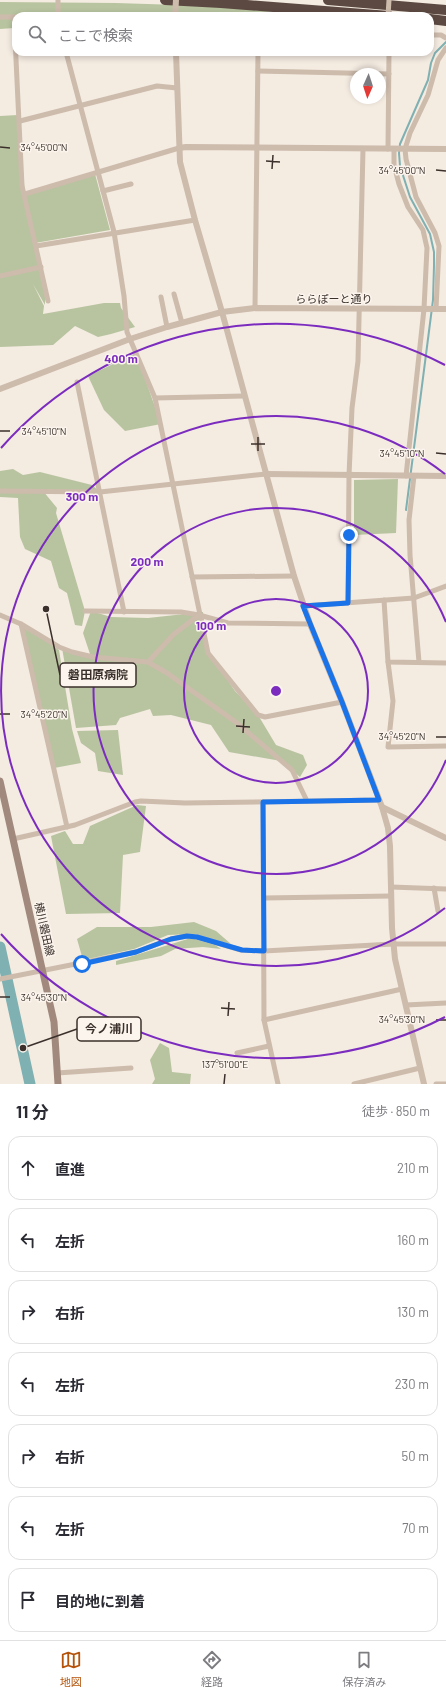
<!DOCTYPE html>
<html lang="ja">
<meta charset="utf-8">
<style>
:root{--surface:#fff;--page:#f7f7f7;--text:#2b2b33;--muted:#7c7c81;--line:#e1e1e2;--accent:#b45309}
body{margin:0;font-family:Barlow,"Noto Sans JP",sans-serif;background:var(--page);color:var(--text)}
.compass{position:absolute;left:350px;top:68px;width:36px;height:36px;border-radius:50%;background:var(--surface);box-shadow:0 2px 6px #0003;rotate:183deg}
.stop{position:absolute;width:12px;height:12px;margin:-9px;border:3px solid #1a73e8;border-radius:50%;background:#fff}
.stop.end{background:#1a73e8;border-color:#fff;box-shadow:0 1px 4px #0008}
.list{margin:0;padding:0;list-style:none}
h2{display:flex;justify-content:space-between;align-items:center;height:52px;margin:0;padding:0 16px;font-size:17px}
h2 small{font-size:13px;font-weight:400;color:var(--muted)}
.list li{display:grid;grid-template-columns:26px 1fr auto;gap:12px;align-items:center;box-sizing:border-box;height:64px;margin:0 8px 8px;padding:0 8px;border:1px solid var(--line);border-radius:12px}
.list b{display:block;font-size:15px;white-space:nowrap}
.list em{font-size:13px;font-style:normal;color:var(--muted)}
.icon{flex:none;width:22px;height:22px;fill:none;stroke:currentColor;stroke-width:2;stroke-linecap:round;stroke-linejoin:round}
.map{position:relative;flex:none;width:446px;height:1084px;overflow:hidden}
.search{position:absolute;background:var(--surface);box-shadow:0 2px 6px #0003;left:12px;right:12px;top:12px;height:44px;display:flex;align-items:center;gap:10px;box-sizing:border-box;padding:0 14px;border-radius:12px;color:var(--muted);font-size:15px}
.sheet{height:556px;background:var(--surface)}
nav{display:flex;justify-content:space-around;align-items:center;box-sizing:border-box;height:56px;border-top:1px solid var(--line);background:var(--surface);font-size:11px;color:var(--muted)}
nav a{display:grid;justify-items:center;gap:2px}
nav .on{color:var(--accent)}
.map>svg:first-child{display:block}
.green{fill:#b8c4a0}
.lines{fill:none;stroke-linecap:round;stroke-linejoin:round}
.stream{stroke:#7fb0b2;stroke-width:2}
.river{stroke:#7fb0b2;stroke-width:11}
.minor{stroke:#cdbbac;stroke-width:5}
.tertiary{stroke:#cdbbac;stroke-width:6}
.secondary{stroke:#a18a7d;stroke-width:7}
.motorway{stroke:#5c4a42;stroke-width:10}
.minor-bridge{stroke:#cdbbac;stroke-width:5}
.tertiary-bridge{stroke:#cdbbac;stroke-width:6}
.route{stroke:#1a73e8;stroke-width:5}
.ticks{fill:none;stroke:#3b302b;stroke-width:1.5}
.ring{fill:none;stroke:#7b2cbf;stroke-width:2}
.labels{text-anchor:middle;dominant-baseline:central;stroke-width:3;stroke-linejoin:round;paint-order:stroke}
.street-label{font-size:11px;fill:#3b302b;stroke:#fbf5ee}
.ticks-label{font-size:10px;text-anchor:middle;fill:#3b302b;stroke:#fbf5ee;stroke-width:3;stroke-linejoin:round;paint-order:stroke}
.centre{fill:#7b2cbf;stroke:#fbf5ee;stroke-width:2}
.ring-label{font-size:12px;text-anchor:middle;font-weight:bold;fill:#7b2cbf;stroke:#fbf5ee;stroke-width:3;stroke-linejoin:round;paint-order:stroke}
.leader{fill:none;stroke:#3b302b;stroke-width:1.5}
.callout-dot{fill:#3b302b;stroke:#fbf5ee;stroke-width:1.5}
.callout{fill:#fbf5ee;stroke:#3b302b;stroke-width:1.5}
.callout-label{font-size:12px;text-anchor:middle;font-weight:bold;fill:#3b302b}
</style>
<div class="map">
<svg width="446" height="1084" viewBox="0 0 446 1084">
<rect width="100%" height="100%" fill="#f4ebe1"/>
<!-- green -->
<g class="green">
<path d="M0,2L116,3L209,6L324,16H16L14,28L0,29Z"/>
<path d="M18,115L25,194L95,174L110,230L35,243L45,287V305L33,284L44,306L43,314L104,303H120L121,308L135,327L111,334L98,337L75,326L53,345L0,347V116Z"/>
<path d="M136,353L161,424L125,431L104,410L88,376Z"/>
<path d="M13,469L23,475L40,472L92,485L100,492L43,491L57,508L56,513L85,611L82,626L75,625L67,593L59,588L51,561L25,549L20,537L18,498L0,497V471Z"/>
<path d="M398,479L396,533L354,535V480Z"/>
<path d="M91,611L111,617L148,618L203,612L208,653L220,669L235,691L258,715L276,745L303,755L307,765L300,777L281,761L229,752L211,725L171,715L153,716L150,709L120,718L116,725L76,728L62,648L91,657L83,633Z"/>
<path d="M21,624L59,650L72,729L81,763L54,768Z"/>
<path d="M118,730L123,775L98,771L95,753L81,743L77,731Z"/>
<path d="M137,805L146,806L140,852L123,855L120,913L66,914L51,836L65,831L73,844H83L90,826Z"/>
<path d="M194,922L216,931L231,944L212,940L195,934L168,935L134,949L83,960L77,939L97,927H151Z"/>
<path d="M191,938L215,945L221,949L203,947L175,949L161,956L116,965V961Z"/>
<path d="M160,1043L169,1048L172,1072L191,1074L190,1084H152L155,1079L150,1060Z"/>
</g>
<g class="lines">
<!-- stream -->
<path class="stream" d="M406,510L433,300L434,266V252L430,234L410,197L400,166L399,153L400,144L428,80L431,63L435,53L446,42"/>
<!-- river -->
<path class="river" d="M0,947L30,1084"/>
<!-- minor -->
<g class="minor">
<path d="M58,16V0"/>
<path d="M0,17H16"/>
<path d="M14,17L22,186L48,301"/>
<path d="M430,35H441L446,38"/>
<path d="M66,52L114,232L124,296L127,332L155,398L208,653L258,715L265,717L342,702"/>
<path d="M258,71L389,74"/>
<path d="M20,121L157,86L177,88"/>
<path d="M388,149L389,52"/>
<path d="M394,149V165L399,184L408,207L423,230L427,248L424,309L406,476"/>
<path d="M103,191L131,184"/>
<path d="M25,194L179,148"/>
<path d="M36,246L195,220"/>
<path d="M0,276L41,267"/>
<path d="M174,294L182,323"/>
<path d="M161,297L167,327"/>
<path d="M255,308L258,52"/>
<path d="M436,309L439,246L435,233L416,197L406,159L405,149L410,133L428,95L438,60L446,48"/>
<path d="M77,382L124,612"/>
<path d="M155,398L244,396"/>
<path d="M414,476L409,520L410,555L419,662"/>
<path d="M0,491L100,492L266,474"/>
<path d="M192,577L294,576"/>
<path d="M384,600L388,662L446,663"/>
<path d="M348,603L349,475L352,408L358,361L363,149"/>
<path d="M303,606L414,598L446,586"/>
<path d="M85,611L181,612L199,615L228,623L310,624"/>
<path d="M0,615L21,624L59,647L72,652L93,657L148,662L167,673L237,723L292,770L307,801"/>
<path d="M21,624L67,827"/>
<path d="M148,662L174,634L199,615"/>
<path d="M388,662L393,701L388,747L446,746"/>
<path d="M263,802L264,1020L278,1084"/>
<path d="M13,839L75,825L135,802L141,801L185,803L379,800"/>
<path d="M391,887L446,889"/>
<path d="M434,888L438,911"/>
<path d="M264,898L391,896"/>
<path d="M0,979L136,952L171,939L187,936L197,937L241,950L264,951L393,944H446"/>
<path d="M406,1005L446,1003"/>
<path d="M264,1020L402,989"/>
<path d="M237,1053L269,1046"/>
<path d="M57,1073L131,1068"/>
<path d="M354,1084L420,1068"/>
<path d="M436,1084H446"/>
</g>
<!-- tertiary -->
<g class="tertiary">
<path d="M176,52L180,162L195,220L222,312L294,576L310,624L342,702L382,807L388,828L390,846L392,928L395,959L424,1084"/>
<path d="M179,148L186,147L446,149"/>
<path d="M0,389L130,339L167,327L222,312L255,308L446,309"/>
<path d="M266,474L446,476"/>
<path d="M382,807L446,838"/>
</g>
<!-- secondary -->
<path class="secondary" d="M0,781L54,1022L58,1084"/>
<!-- motorway -->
<g class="motorway">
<path d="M165,0L221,3L389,16"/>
<path d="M328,0L446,10"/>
<path d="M430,19L446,21"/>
</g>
<!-- minor-bridge -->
<path class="minor-bridge" d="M388,16L389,0"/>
<!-- tertiary-bridge -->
<path class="tertiary-bridge" d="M175,16L176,0"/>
</g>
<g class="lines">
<!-- route -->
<path class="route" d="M82,964L136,952L171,939L187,936L197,937L242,950L264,951L263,802L379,800L342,702L303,606L348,603L349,535"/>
</g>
<!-- ticks -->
<path class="ticks" d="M0,147L10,148M266,161L280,162M272,169L273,155M436,170L446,171M0,431H10M251,444H265M258,451V437M436,453L446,454M0,714H10M236,726L250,727M243,733L244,719M436,737H446M0,997H10M221,1008L235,1009M228,1016L229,1002M436,1020H446M224,1084L225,1074"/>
<!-- distance rings -->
<g class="ring">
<circle cx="276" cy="691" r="92"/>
<path d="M446 760A183 183 0 1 1 446 622"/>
<path d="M445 908A275 275 0 1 1 445 474"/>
<path d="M445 1017A367 367 0 0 1 1 934M1 448A367 367 0 0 1 445 365"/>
</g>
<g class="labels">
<!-- street labels -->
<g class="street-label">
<text x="334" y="298">ららぽーと通り</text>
<text transform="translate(45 929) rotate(77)">横川磐田線</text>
</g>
</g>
<g class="ticks-label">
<text x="44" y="151">34°45'00"N</text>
<text x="402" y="174">34°45'00"N</text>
<text x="44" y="435">34°45'10"N</text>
<text x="402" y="457">34°45'10"N</text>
<text x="44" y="718">34°45'20"N</text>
<text x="402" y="740">34°45'20"N</text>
<text x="44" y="1001">34°45'30"N</text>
<text x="402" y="1023">34°45'30"N</text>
<text x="225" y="1068">137°51'00"E</text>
</g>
<circle cx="276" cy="691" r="6" class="centre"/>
<g class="ring-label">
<text x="121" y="363">400 m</text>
<text x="82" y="501">300 m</text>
<text x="147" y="566">200 m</text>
<text x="211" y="630">100 m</text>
</g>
<!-- callouts -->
<path class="leader" d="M46 609L60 675M23 1048L77 1029"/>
<g class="callout-dot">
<circle cx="46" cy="609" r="4"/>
<circle cx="23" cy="1048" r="4"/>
</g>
<g class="callout">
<rect x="60" y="663" width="76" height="24" rx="4"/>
<rect x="77" y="1017" width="64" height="24" rx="4"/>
</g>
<g class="callout-label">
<text x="98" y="679">磐田原病院</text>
<text x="109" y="1033">今ノ浦川</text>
</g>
</svg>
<svg class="compass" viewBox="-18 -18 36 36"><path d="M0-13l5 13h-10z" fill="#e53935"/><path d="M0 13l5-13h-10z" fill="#7c7c81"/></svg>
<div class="stop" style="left:82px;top:964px"></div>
<div class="stop end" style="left:349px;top:535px"></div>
<div class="search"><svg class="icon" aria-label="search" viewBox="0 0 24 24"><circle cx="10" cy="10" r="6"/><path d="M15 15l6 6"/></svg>ここで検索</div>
</div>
<section class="sheet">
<h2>11 分<small>徒歩 · 850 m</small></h2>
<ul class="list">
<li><svg class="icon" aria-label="ahead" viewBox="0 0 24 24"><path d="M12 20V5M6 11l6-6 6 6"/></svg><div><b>直進</b></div><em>210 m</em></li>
<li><svg class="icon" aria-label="left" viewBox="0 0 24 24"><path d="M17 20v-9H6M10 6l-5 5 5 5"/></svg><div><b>左折</b></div><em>160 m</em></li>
<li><svg class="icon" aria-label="right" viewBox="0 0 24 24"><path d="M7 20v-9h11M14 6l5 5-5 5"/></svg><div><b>右折</b></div><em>130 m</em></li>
<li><svg class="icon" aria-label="left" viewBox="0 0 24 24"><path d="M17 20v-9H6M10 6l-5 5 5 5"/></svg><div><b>左折</b></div><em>230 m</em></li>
<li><svg class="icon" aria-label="right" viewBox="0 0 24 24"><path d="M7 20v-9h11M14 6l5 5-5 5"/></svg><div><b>右折</b></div><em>50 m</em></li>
<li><svg class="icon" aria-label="left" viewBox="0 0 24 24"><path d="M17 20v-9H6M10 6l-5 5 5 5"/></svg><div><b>左折</b></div><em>70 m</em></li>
<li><svg class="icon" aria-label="arrive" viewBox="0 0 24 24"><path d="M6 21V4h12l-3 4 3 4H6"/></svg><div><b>目的地に到着</b></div></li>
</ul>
</section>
<nav>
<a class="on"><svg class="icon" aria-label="map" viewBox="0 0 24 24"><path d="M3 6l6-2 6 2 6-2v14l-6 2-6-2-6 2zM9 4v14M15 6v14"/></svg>地図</a>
<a><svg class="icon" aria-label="directions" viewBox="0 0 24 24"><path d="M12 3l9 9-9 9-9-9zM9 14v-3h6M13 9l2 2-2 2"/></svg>経路</a>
<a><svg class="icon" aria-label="saved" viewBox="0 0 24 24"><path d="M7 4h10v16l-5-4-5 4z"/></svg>保存済み</a>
</nav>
